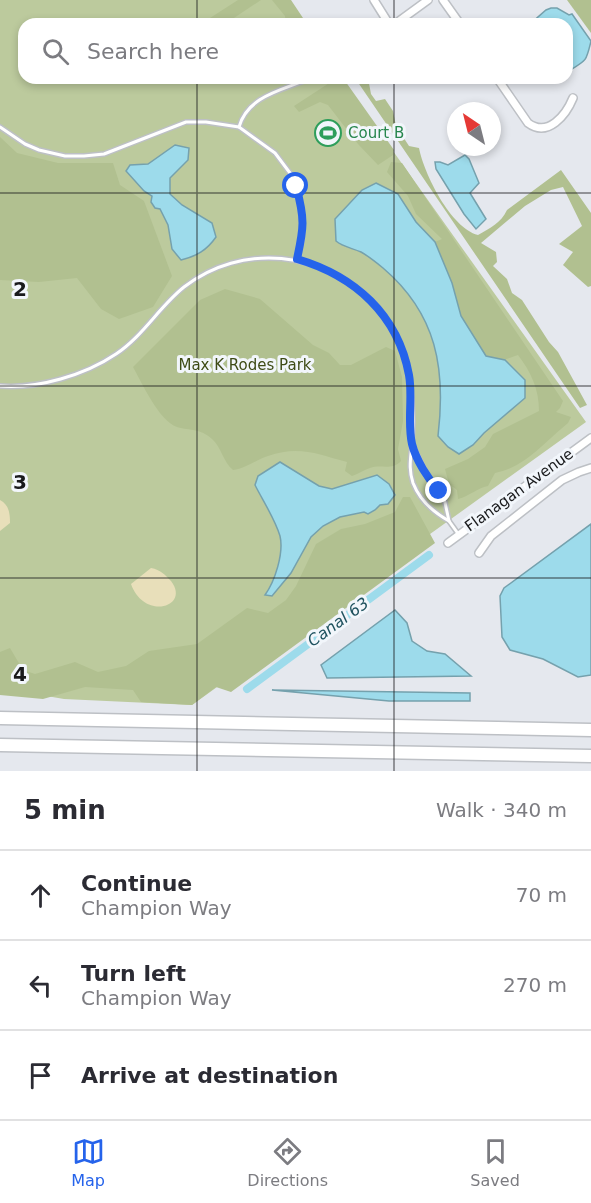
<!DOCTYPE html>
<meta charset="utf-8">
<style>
:root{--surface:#fff;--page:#f2f2f3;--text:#2b2b33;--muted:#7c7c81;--line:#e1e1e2;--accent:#2563eb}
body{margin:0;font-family:"DejaVu Sans",sans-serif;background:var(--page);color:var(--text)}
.compass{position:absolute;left:447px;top:102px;width:54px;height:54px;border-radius:50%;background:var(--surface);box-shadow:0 3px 9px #0003;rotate:325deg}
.stop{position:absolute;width:18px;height:18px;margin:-14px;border:4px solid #2563eb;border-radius:50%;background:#fff}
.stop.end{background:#2563eb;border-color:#fff;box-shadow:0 2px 6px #0008}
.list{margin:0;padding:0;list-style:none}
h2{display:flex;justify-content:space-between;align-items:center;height:78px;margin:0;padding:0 24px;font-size:26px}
h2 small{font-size:20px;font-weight:400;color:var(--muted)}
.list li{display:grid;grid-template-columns:39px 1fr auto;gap:18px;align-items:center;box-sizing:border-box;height:90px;padding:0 24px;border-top:2px solid var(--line)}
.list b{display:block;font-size:22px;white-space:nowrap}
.list p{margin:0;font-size:20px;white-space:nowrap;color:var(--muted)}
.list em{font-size:20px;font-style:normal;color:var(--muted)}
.icon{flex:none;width:33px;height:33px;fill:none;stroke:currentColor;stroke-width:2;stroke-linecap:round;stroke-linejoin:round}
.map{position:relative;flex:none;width:591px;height:771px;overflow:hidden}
.search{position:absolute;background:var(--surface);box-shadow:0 3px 9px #0003;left:18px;right:18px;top:18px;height:66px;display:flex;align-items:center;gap:15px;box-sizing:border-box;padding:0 21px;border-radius:18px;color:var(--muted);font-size:22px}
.sheet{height:348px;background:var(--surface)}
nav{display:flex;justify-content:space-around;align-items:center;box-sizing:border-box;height:84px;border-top:2px solid var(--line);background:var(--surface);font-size:16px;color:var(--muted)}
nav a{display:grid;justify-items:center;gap:3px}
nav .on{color:var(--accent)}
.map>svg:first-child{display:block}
.green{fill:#bcca9d}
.forest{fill:#b1c090}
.sand{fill:#e8dfba}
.water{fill:#9ddbeb;stroke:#75a1ad;stroke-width:1.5}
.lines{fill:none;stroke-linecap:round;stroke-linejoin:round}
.canal{stroke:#9ddbeb;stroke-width:8}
.service-casing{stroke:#bdc0c5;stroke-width:6}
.minor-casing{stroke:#bdc0c5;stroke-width:10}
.motorway-casing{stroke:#bdc0c5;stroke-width:15}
.service{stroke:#fff;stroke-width:3}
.minor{stroke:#fff;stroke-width:7}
.motorway{stroke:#fff;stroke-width:12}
.route{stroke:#2563eb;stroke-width:8}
.grid{fill:none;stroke:#191a1c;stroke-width:1.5;stroke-opacity:0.55}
.labels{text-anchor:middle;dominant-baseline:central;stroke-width:6;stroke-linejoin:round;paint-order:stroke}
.leisure-label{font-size:15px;fill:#27864d;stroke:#f2f6fb;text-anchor:start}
.park-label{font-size:15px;fill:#3e4b16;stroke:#f2f6fb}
.street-label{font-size:15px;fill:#191a1c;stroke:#f2f6fb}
.water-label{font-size:16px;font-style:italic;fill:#1f525f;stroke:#f2f6fb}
.grid-label{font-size:20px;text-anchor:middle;font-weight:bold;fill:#191a1c;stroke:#f2f6fb;stroke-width:6;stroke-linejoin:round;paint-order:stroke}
</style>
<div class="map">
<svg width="591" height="771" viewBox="0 0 591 771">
<rect width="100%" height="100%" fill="#e5e8ee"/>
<!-- green -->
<path class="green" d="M0,0H286L303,24H24V78H341L586,422L192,705L64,699L0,688Z"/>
<!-- forest -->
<g class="forest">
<path d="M238,0H261L225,24H214L210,18Z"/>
<path d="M272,0H291L307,24H286L285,16Z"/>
<path d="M567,0H591V33Z"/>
<path d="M337,78H343L394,150L393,155L378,165L358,144L328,105L320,102L299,112L294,106Z"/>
<path d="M355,78H368L371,94L376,101L385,99L393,111L396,126L409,146L419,148C424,174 451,228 478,235C490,228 501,223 507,210L561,170L591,213V286L588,287L563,265L573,252L559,244L582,226L563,187L551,190L525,206L481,243L496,252L497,262L493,266L507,279L512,293L522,300L549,342L558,352L587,405L580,408Z"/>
<path d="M0,137L17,153L58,163H113L120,185L144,201L172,276L153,307L119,319L101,309L77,278L39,282L0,280Z"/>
<path d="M391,162L402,163L563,401L560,408L556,412L571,417L568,423C546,441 524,468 495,473L488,486C477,488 470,496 458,499L457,490L449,484L445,469L468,459L485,447L493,434L539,411C539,389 531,372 518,355L504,360L486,356L461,316L452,283L435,242L442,239L416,214L408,196L387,172Z"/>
<path d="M225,289L260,299L313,345L329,353L340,365H351L386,347L395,351L402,377L403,421L398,449L401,461C392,471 381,464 370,468C364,470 358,474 352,476L345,471L347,462C318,454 298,445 268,456C256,460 246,468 233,470C223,462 222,448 212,439C200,428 191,431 177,427C159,421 142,383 133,367L200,300Z"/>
<path d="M403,497H410L435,543L231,692L216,687L192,705L141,702L133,690L85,687L43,699L0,695V652L10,648L23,670L35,674L75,662L98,672L126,666L149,651L197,644L247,608L268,613L286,600L296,586L316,544L341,529L365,524L395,512Z"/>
</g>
<!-- sand -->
<g class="sand">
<path d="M0,500C9,505 10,513 10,523L0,531Z"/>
<path d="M151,568C161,570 164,574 171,581C191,607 144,621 131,584Z"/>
</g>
<!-- water -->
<g class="water">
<path d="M551,8H557L569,15L572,14L591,41C586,62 587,60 567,72V24H530L546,10Z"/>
<path d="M175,145L189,148L188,160L170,178V194L182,205L212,223L216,237C207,250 197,256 181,260L172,249L168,225L160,209L155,208L151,202L152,196L144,191L126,171L130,165L148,164Z"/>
<path d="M465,155L469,159L479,183L470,193L486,219L476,229L464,214L436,169L435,162H440L448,165Z"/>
<path d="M376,183L398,194L416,222L435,242L452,283L461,316L486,356L505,360L525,380V398L484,433L473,445L459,454L448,447L438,436C446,369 437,314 383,268C377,263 368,256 361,252C352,248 343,247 336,241L335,219L362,190Z"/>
<path d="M280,462L319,486L332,489L377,475L389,484L395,495L388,504L380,505L375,510L368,514L364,512L340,517L323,526L311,537L291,573L272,596L265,595C275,581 284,553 280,536C275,519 263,501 255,485L258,476Z"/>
<path d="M591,524V675L578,677L543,659L510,650L502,637L500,596L504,588Z"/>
<path d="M395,610L407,623L412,641L427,651L445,654L471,676L327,678L321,665Z"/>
<path d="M272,690L470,693V701H389Z"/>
</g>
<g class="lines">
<!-- canal -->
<path class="canal" d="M247,689L429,555"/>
<defs>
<g id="service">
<path d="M0,127L25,144L39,150L65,156H84L104,154L186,122H206L239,127L275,153L293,177L303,218L302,240L297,259"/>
<path d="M239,127C248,95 284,90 311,78"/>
<path d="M0,386C38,389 85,375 116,354C143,336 159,307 184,287C242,242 323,251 373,302C407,337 416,395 412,443C411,458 408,467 413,483C420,501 433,512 449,521"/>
<path d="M412,444L430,481L444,498L449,521L459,535"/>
</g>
<g id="minor">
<path d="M374,0L389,24"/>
<path d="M443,0L460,24"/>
<path d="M395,24L428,0"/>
<path d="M497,78L528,123C548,138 566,115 573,98"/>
<path d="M448,543L591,438"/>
<path d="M479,553L491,536L562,480L579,472L591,468"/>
</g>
<g id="motorway">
<path d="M0,718L591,730"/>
<path d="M0,745L591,756"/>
</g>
</defs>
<!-- service casing -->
<use href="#service" class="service-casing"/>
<!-- minor casing -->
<use href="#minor" class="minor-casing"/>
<!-- motorway casing -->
<use href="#motorway" class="motorway-casing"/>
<!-- service -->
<use href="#service" class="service"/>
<!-- minor -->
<use href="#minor" class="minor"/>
<!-- motorway -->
<use href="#motorway" class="motorway"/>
</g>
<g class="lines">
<!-- route -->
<path class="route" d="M296,186C305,219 304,227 297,259C355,276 398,315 409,375C413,397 407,422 412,444C416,460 428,479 439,491"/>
</g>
<!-- grid -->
<path class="grid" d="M197,0V24M394,0V24M197,78V771M394,78V771M0,193H591M0,386H591M0,578H591"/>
<!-- icons -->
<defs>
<symbol id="stadium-ring" viewBox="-11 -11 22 22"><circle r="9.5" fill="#f2f6fb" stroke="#2e9e5b" stroke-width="1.5"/><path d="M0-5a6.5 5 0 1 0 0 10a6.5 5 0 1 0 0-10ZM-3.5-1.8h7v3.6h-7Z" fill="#2e9e5b"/></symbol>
</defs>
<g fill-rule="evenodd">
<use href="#stadium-ring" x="313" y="118" width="30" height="30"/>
</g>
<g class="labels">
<!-- leisure labels -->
<g class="leisure-label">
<text x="348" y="133">Court B</text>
</g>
<!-- park labels -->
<g class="park-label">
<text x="245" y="365">Max K Rodes Park</text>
</g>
<!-- street labels -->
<g class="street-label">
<text transform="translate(519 490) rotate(-36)">Flanagan Avenue</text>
</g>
<!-- water labels -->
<g class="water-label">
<text transform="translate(338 622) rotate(-36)">Canal 63</text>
</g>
</g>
<g class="grid-label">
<text x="20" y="296">2</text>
<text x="20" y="489">3</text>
<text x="20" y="681">4</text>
</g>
</svg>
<svg class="compass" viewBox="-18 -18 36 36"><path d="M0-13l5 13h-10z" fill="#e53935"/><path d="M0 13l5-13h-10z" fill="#7c7c81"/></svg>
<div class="stop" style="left:296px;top:186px"></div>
<div class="stop end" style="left:439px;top:491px"></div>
<div class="search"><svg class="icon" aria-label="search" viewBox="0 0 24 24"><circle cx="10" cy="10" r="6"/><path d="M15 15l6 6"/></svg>Search here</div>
</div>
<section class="sheet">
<h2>5 min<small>Walk · 340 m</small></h2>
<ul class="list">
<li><svg class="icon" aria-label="ahead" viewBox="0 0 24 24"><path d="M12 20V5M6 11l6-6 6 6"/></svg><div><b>Continue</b><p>Champion Way</p></div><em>70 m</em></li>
<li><svg class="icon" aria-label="left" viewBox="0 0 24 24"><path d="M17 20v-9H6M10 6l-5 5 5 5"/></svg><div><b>Turn left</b><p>Champion Way</p></div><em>270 m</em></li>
<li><svg class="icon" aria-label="arrive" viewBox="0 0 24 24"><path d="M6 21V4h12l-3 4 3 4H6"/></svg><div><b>Arrive at destination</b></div></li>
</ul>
</section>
<nav>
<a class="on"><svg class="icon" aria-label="map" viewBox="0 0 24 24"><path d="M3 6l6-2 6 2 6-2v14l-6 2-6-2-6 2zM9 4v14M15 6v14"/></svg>Map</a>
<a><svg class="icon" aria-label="directions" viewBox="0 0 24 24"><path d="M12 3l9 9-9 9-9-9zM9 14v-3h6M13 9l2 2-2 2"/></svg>Directions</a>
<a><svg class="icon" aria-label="saved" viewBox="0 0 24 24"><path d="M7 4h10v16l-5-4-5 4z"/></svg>Saved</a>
</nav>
